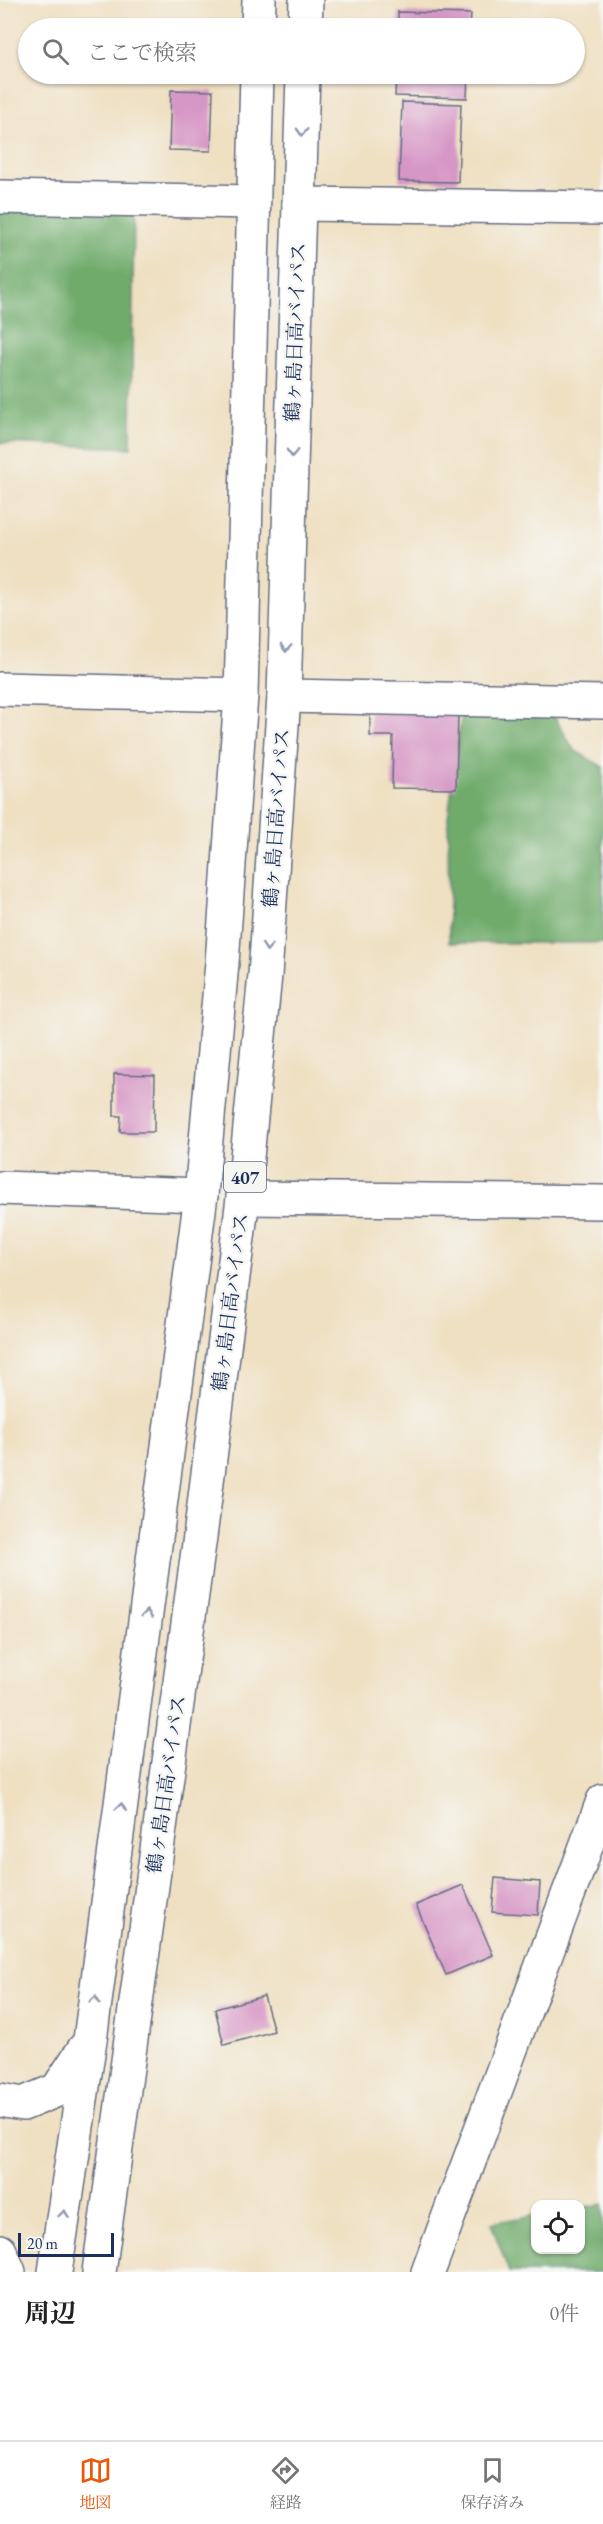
<!DOCTYPE html>
<html lang="ja">
<meta charset="utf-8">
<style>
:root{--surface:#fff;--page:#f6f6f6;--text:#222;--muted:#767676;--line:#e0e0e0;--accent:#ea580c}
body{margin:0;font-family:"EB Garamond","Noto Serif JP",serif;background:var(--page);color:var(--text)}
.controls{position:absolute;right:18px;bottom:18px;display:grid;overflow:hidden;border-radius:12px;box-shadow:0 2px 4px #0004}
.controls button{width:54px;height:54px;display:grid;place-items:center;padding:0;border:0;border-bottom:2px solid var(--line);background:var(--surface);color:var(--text);font:30px sans-serif}
.scale{position:absolute;left:18px;bottom:15px;width:96px;box-sizing:border-box;padding-left:6px;border:3px solid #1b2f5e;border-top:0;font-size:16px;line-height:21px;white-space:nowrap;color:#1b2f5e;-webkit-text-stroke:4px #f6f6f2;paint-order:stroke}
.list{margin:0;padding:0;list-style:none}
h2{display:flex;justify-content:space-between;align-items:center;height:78px;margin:0;padding:0 24px;font-size:26px}
h2 small{font-size:20px;font-weight:400;color:var(--muted)}
.icon{flex:none;width:33px;height:33px;fill:none;stroke:currentColor;stroke-width:2;stroke-linecap:round;stroke-linejoin:round}
.map{position:relative;flex:none;width:603px;height:2272px;overflow:hidden}
.search{position:absolute;background:var(--surface);box-shadow:0 2px 4px #0004;left:18px;right:18px;top:18px;height:66px;display:flex;align-items:center;gap:15px;box-sizing:border-box;padding:0 21px;border-radius:33px;color:var(--muted);font-size:22px}
.sheet{height:168px;background:var(--surface)}
nav{display:flex;justify-content:space-around;align-items:center;box-sizing:border-box;height:84px;border-top:2px solid var(--line);background:var(--surface);font-size:16px;color:var(--muted)}
nav a{display:grid;justify-items:center;gap:3px}
nav .on{color:var(--accent)}
.map>svg:first-child{display:block}
.forest{fill:#70ab6c;stroke:#466d65;stroke-width:1.5}
.building{fill:#d797c6}
.lines{fill:none;stroke-linecap:round;stroke-linejoin:round}
.minor-casing{stroke:#656d81;stroke-width:36}
.highway-casing{stroke:#656d81;stroke-width:36}
.minor{stroke:#fff;stroke-width:33}
.highway{stroke:#fff;stroke-width:33}
.oneway{stroke:#8d97ae}
.labels{text-anchor:middle;dominant-baseline:central;stroke-width:5;stroke-linejoin:round;paint-order:stroke}
.shield{fill:#f6f6f2;stroke:#5d6b8a;stroke-width:1.5}
.shield-label{font-size:18px;font-weight:bold;fill:#1b2f5e}
.street-label{font-size:20px;fill:#1b2f5e;stroke:#f6f6f2}
</style>
<div class="map">
<svg width="603" height="2272" viewBox="0 0 603 2272">
<rect width="100%" height="100%" fill="#f6f6f2"/>
<filter id="ink" filterUnits="userSpaceOnUse"><feTurbulence type="fractalNoise" baseFrequency=".0167" numOctaves="2"/><feDisplacementMap in="SourceGraphic" scale="12" xChannelSelector="R" yChannelSelector="G"/><feConvolveMatrix kernelMatrix="1 2 1 2 8 2 1 2 1" color-interpolation-filters="sRGB"/></filter>
<filter id="wash" filterUnits="userSpaceOnUse"><feTurbulence type="fractalNoise" baseFrequency=".008" numOctaves="4" result="noise"/><feDisplacementMap in="SourceGraphic" scale="24" xChannelSelector="R" yChannelSelector="G"/><feGaussianBlur stdDeviation="1.35" result="paint"/><feColorMatrix in="noise" values="0 0 0 0 0 0 0 0 0 0 0 0 0 0 0 0 0 1.4 0 .05"/><feComposite in="paint" operator="in"/></filter>
<g filter="url(#wash)">
<rect width="100%" height="100%" fill="#efe0c2"/>
<!-- forest -->
<g class="forest">
<path d="M0,207L134,210L131,448L0,443Z"/>
<path d="M462,712L554,716L574,750L603,767V943H449L448,817Z"/>
<path d="M603,2204V2272H509L491,2223L535,2215L536,2250H580L581,2208Z"/>
</g>
<g id="blocks">
<!-- building -->
<g class="building">
<path d="M398,12L471,14L470,28H398Z"/>
<path d="M396,74H468L467,98L395,96Z"/>
<path d="M171,90L213,91L211,151L169,150Z"/>
<path d="M402,102L461,104L458,182L399,181Z"/>
<path d="M370,711L458,713L456,789L392,788L393,736H370Z"/>
<path d="M114,1074L155,1075L154,1132H120L121,1116H114Z"/>
<path d="M495,1878L540,1882L538,1915L492,1912Z"/>
<path d="M463,1885L493,1955L446,1975L416,1905Z"/>
<path d="M264,1996L274,2031L224,2045L215,2009Z"/>
</g>
</g>
</g>
<g filter="url(#ink)">
<use href="#blocks" fill-opacity="0" stroke="#656d81" stroke-width="1.5"/>
<g class="lines">
<defs>
<g id="minor">
<path d="M0,197L253,202"/>
<path d="M299,204L603,208"/>
<path d="M0,689L241,695"/>
<path d="M284,696L603,702"/>
<path d="M0,1188L201,1195"/>
<path d="M243,1198L603,1202"/>
<path d="M428,2272L603,1801"/>
</g>
<g id="highway">
<path d="M258,28L259,0"/>
<path d="M305,28L306,0"/>
<path d="M0,2100L23,2104L57,2090L84,2049"/>
<path d="M0,2251L9,2272"/>
<path d="M55,2272L90,2040L201,1195L222,963L241,695L257,74"/>
<path d="M99,2272L201,1529L243,1198L265,975L284,696L303,74"/>
</g>
</defs>
<!-- minor casing -->
<use href="#minor" class="minor-casing"/>
<!-- highway casing -->
<use href="#highway" class="highway-casing"/>
<!-- minor -->
<use href="#minor" class="minor"/>
<!-- highway -->
<use href="#highway" class="highway"/>
</g>
<!-- one-way arrows -->
<defs><path id="oneway-chevron" d="M-2-3.5L2.5 0L-2 3.5" fill="none" stroke-width="1.6" stroke-linecap="round" stroke-linejoin="round" transform="scale(1.5)"/></defs>
<g class="oneway">
<use href="#oneway-chevron" transform="translate(302 132) rotate(92)"/>
<use href="#oneway-chevron" transform="translate(292 453) rotate(92)"/>
<use href="#oneway-chevron" transform="translate(286 648) rotate(92)"/>
<use href="#oneway-chevron" transform="translate(267 947) rotate(94)"/>
<use href="#oneway-chevron" transform="translate(147 1614) rotate(-82)"/>
<use href="#oneway-chevron" transform="translate(121 1807) rotate(-82)"/>
<use href="#oneway-chevron" transform="translate(95 2000) rotate(-82)"/>
<use href="#oneway-chevron" transform="translate(64 2214) rotate(-82)"/>
</g>
</g>
<g class="labels">
<!-- shield labels -->
<rect class="shield" x="224" y="1162" width="42" height="30" rx="4.5"/>
<g class="shield-label">
<text x="245" y="1177">407</text>
</g>
<!-- street labels -->
<g class="street-label">
<text transform="translate(295 332) rotate(-88)">鶴ヶ島日高バイパス</text>
<text transform="translate(276 818) rotate(-86)">鶴ヶ島日高バイパス</text>
<text transform="translate(230 1302) rotate(-83)">鶴ヶ島日高バイパス</text>
<text transform="translate(166 1784) rotate(-82)">鶴ヶ島日高バイパス</text>
</g>
</g>
</svg>
<div class="controls">
<button><svg class="icon" aria-label="locate" viewBox="0 0 24 24"><circle cx="12" cy="12" r="6"/><path d="M12 2v4M12 18v4M2 12h4M18 12h4"/></svg></button>
</div>
<div class="scale">20 m</div>
<div class="search"><svg class="icon" aria-label="search" viewBox="0 0 24 24"><circle cx="10" cy="10" r="6"/><path d="M15 15l6 6"/></svg>ここで検索</div>
</div>
<section class="sheet">
<h2>周辺<small>0件</small></h2>
<ul class="list">
</ul>
</section>
<nav>
<a class="on"><svg class="icon" aria-label="map" viewBox="0 0 24 24"><path d="M3 6l6-2 6 2 6-2v14l-6 2-6-2-6 2zM9 4v14M15 6v14"/></svg>地図</a>
<a><svg class="icon" aria-label="directions" viewBox="0 0 24 24"><path d="M12 3l9 9-9 9-9-9zM9 14v-3h6M13 9l2 2-2 2"/></svg>経路</a>
<a><svg class="icon" aria-label="saved" viewBox="0 0 24 24"><path d="M7 4h10v16l-5-4-5 4z"/></svg>保存済み</a>
</nav>
